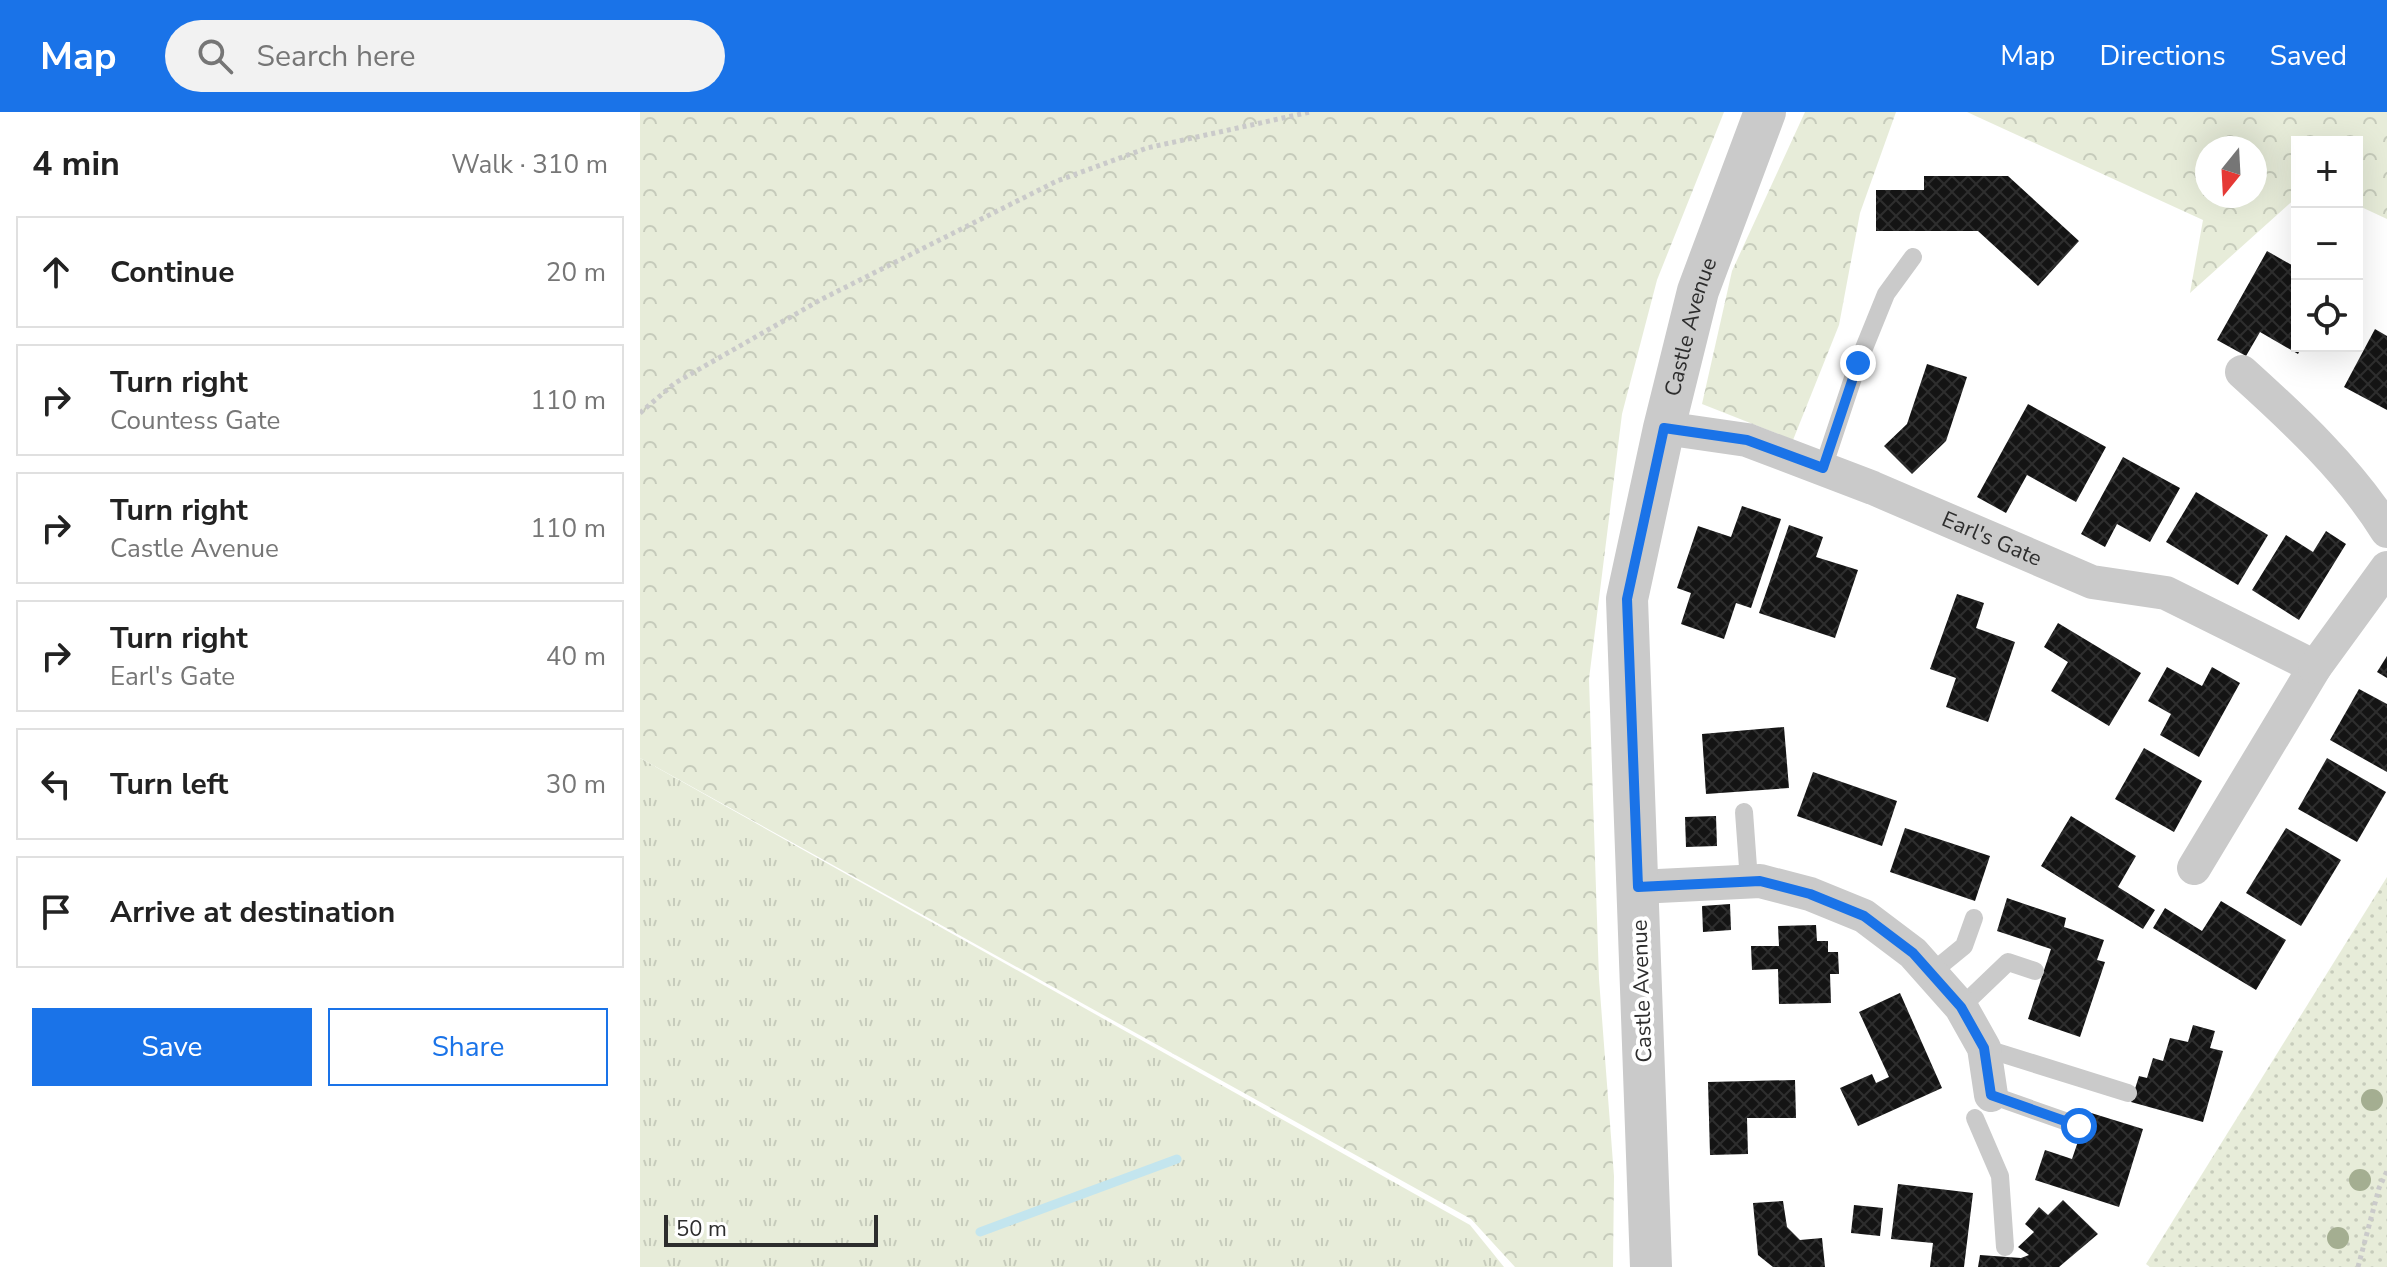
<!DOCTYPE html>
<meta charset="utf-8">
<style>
:root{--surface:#fff;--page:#f2f2f2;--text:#222;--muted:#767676;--line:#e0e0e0;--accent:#1a73e8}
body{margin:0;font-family:"Nunito Sans",sans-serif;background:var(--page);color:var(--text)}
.controls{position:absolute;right:24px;top:24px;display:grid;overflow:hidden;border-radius:0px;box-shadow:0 8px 32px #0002}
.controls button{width:72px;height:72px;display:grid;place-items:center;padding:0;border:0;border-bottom:2px solid var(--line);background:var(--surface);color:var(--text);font:40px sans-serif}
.compass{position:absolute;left:1555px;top:24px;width:72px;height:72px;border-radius:50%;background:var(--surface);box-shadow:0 8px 32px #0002;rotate:198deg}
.scale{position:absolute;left:24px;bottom:20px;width:214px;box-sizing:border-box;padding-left:8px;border:4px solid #2d2d2d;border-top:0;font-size:22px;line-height:28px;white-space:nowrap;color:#2d2d2d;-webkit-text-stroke:6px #fff;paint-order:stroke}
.stop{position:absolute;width:24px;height:24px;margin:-18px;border:6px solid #1a73e8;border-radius:50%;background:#fff}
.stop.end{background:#1a73e8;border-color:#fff;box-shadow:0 2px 8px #0008}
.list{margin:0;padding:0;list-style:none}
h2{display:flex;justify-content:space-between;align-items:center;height:104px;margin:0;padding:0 32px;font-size:34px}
h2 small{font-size:26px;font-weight:400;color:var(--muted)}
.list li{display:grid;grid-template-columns:52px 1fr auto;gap:24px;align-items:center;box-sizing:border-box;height:112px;margin:0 16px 16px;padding:0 16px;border:2px solid var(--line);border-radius:0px}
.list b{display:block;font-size:30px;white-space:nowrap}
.list p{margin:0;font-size:26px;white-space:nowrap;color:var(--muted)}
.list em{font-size:26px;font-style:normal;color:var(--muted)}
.actions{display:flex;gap:16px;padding:24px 32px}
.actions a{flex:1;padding:18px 0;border:2px solid var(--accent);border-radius:0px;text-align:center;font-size:28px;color:var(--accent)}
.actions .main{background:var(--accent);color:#fff}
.icon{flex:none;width:44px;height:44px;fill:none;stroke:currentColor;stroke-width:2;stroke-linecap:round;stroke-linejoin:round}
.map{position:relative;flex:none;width:1747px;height:1155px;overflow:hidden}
header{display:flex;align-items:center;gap:48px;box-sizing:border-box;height:112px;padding:0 40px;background:var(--accent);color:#fff}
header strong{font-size:38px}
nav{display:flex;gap:44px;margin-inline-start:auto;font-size:28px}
.search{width:560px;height:72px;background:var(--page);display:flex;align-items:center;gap:20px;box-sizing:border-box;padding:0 28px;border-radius:44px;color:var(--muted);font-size:30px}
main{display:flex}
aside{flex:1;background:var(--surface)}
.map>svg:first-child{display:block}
.grass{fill:url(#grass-tufts)}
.forest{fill:url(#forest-crowns);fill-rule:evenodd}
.park{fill:url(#park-dots)}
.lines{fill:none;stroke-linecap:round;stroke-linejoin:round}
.stream{stroke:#c3e5ee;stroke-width:9}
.building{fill:url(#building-cross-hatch)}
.path{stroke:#cacaca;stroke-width:5;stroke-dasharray:4 4;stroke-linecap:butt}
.service{stroke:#cacaca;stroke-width:18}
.minor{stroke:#cacaca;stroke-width:34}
.tertiary{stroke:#cacaca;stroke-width:42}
.tree{fill:#a4ae91}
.route{stroke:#1a73e8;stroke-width:10}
.labels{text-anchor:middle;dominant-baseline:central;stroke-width:8;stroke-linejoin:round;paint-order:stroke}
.street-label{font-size:22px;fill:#2d2d2d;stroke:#fff}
</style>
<header>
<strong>Map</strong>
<div class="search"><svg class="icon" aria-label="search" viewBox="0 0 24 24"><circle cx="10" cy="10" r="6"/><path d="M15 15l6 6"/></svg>Search here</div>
<nav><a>Map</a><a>Directions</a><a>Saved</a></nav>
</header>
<main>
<aside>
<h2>4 min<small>Walk · 310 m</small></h2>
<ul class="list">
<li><svg class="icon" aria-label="ahead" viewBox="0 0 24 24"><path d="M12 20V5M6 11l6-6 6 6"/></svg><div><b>Continue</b></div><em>20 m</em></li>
<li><svg class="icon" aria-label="right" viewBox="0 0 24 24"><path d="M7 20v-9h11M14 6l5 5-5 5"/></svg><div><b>Turn right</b><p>Countess Gate</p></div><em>110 m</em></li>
<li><svg class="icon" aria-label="right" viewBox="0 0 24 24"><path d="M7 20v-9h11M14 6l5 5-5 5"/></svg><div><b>Turn right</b><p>Castle Avenue</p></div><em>110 m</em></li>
<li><svg class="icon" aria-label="right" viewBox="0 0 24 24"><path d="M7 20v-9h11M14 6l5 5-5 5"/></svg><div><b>Turn right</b><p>Earl's Gate</p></div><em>40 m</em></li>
<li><svg class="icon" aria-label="left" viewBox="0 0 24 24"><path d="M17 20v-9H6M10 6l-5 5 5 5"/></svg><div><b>Turn left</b></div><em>30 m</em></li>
<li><svg class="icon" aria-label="arrive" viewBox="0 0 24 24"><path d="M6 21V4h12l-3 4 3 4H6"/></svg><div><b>Arrive at destination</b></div></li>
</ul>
<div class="actions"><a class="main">Save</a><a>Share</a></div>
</aside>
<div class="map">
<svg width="1747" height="1155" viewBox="0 0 1747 1155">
<defs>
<pattern id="grass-tufts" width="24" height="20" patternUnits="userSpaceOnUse" patternTransform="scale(2)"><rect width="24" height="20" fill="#e7ecd9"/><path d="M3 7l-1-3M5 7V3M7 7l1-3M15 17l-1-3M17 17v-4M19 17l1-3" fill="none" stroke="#c6cbbb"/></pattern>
<pattern id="forest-crowns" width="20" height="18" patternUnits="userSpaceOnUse" patternTransform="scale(2)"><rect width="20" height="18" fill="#e7ecd9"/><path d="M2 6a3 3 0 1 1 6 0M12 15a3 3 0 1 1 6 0" fill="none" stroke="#c6cbbb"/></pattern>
<pattern id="park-dots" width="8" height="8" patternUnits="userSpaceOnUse" patternTransform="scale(2)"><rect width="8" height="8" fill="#e7ecd9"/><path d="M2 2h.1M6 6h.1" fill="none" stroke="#c6cbbb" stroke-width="1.8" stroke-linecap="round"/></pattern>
<pattern id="building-cross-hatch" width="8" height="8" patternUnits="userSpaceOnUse" patternTransform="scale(2)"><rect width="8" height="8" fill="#141414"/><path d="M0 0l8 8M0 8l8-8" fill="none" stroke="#2e2e2e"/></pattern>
</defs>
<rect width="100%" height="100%" fill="#fff"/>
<!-- grass -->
<path class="grass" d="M0,646L830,1113L864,1155H0Z"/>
<!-- forest -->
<g class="forest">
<path d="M0,0H1084L1017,168L982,302L949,567L959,867L974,1064L973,1155H875L831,1107L0,646Z"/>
<path d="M1165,0H1256L1220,101L1199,213L1153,328L1062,292L1092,159Z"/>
<path d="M1327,0H1747V107L1717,93V30H1657V85L1550,181L1563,108ZM1567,36H1615V84H1567Z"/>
</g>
<!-- park -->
<path class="park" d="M1747,765V1155H1510L1506,1152Z"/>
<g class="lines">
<!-- stream -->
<path class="stream" d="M340,1120L537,1047"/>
</g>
<!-- building -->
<g class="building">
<path d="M1284,64H1368L1439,129L1398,174L1338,119H1236V78H1284Z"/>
<path d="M1627,139L1657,156V234H1662L1658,242L1620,220L1606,244L1577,228Z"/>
<path d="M1735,217L1747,224V298L1704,275Z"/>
<path d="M1287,252L1327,265L1306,329L1272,362L1244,334L1267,312Z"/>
<path d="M1388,292L1466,335L1436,390L1387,363L1366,401L1337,385Z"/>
<path d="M1483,345L1540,376L1510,430L1477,412L1465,435L1441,422Z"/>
<path d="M1556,380L1628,423L1598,473L1526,430Z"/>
<path d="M1102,394L1141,407L1111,496L1096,491L1084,527L1041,512L1051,481L1037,476L1058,414L1091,425Z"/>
<path d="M1149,413L1183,425L1176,445L1218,458L1195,526L1119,501Z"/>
<path d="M1686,419L1706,432L1659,508L1612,478L1646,423L1673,440Z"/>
<path d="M1317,482L1344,491L1336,516L1375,530L1348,610L1306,595L1316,566L1290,557Z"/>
<path d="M1418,511L1501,561L1469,614L1411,579L1428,550L1404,535Z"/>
<path d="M1747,544V566L1737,560Z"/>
<path d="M1527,555L1562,574L1572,555L1600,571L1559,645L1520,623L1531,602L1508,589Z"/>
<path d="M1719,577L1747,592V660L1690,628Z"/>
<path d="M1144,615L1149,676L1066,682L1062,622Z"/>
<path d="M1504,636L1562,669L1534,720L1475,687Z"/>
<path d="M1687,646L1746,680L1717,730L1658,697Z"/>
<path d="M1173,660L1257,689L1242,734L1157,704Z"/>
<path d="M1076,704L1077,734L1046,735L1045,705Z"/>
<path d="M1431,704L1496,744L1478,775L1515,798L1503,817L1401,754Z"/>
<path d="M1265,716L1350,744L1335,789L1250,760Z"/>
<path d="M1646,716L1701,748L1661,814L1606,781Z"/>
<path d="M1367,786L1426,806L1424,815L1464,828L1457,848L1465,850L1440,925L1388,907L1411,837L1357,819Z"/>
<path d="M1581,789L1646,828L1616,878L1513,816L1525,796L1562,819Z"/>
<path d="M1090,792L1091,818L1063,820L1062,794Z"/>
<path d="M1176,813L1177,829H1188V840H1198L1199,862H1190L1191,891L1139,892L1138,857L1112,858L1111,834H1139L1138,814Z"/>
<path d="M1260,881L1302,976L1218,1014L1200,976L1232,962L1236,971L1249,965L1219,900Z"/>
<path d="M1553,913L1575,919L1570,936L1583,939L1563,1010L1491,990L1499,964L1507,966L1513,946L1523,949L1530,926L1548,930Z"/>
<path d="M1155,968L1156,1006H1107L1108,1042L1070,1043L1068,970Z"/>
<path d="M1448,1000L1503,1017L1479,1095L1395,1068L1405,1038L1432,1047Z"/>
<path d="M1258,1072L1333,1081L1324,1155H1290L1293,1131L1251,1127Z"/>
<path d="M1423,1088L1458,1122L1419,1155H1338L1340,1143L1381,1146L1389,1143L1378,1135L1394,1120L1385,1112L1399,1095L1408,1103Z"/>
<path d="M1143,1089L1147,1115L1160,1128L1182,1126L1185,1155H1133L1118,1143L1113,1091Z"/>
<path d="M1214,1093L1243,1096L1240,1124L1211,1121Z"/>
</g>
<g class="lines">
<!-- path -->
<g class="path">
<path d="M0,301L35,271L182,187L417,69L507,36L670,0"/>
<path d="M1718,1155L1739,1076L1747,1059"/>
</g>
<!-- service -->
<g class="service">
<path d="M1183,356L1218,251L1246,182L1273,145"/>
<path d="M1104,700L1109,769"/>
<path d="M1291,861L1324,834L1334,806"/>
<path d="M1321,895L1368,850L1395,859"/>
<path d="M1344,936L1488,981"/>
<path d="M1351,983L1439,1014"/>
<path d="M1335,1006L1360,1064L1365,1135"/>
</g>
<!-- minor -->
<g class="minor">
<path d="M1602,260C1653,306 1711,360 1747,419"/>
<path id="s1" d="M1024,316L1107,328L1233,376L1452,470L1526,481L1675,555L1554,756"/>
<path d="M1675,555L1747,456"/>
<path d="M998,775L1120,769L1170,782L1224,804L1273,841L1321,895L1344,936L1351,983"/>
</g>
<!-- tertiary -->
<path class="tertiary" id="s2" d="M1011,1155L987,487L1024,316L1058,179L1125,0"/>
</g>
<!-- trees -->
<g class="tree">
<circle cx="1732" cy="988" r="11"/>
<circle cx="1720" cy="1068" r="11"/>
<circle cx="1698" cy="1126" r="11"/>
</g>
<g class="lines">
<!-- route -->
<path class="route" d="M1218,251L1183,356L1107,328L1024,316L987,487L998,775L1120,769L1170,782L1224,804L1273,841L1321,895L1344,936L1351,983L1439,1014"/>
</g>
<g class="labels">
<!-- street labels -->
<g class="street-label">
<text stroke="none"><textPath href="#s2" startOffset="948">Castle Avenue</textPath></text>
<text stroke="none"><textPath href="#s1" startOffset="348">Earl's Gate</textPath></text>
<text transform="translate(1002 879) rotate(-92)">Castle Avenue</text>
</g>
</g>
</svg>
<div class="controls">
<button>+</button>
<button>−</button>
<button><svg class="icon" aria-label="locate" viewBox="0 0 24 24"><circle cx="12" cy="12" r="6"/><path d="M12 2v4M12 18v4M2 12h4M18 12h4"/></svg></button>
</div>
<svg class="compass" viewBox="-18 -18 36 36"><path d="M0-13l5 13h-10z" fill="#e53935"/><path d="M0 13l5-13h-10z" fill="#767676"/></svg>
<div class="scale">50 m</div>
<div class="stop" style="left:1439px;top:1014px"></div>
<div class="stop end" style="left:1218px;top:251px"></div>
</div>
</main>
